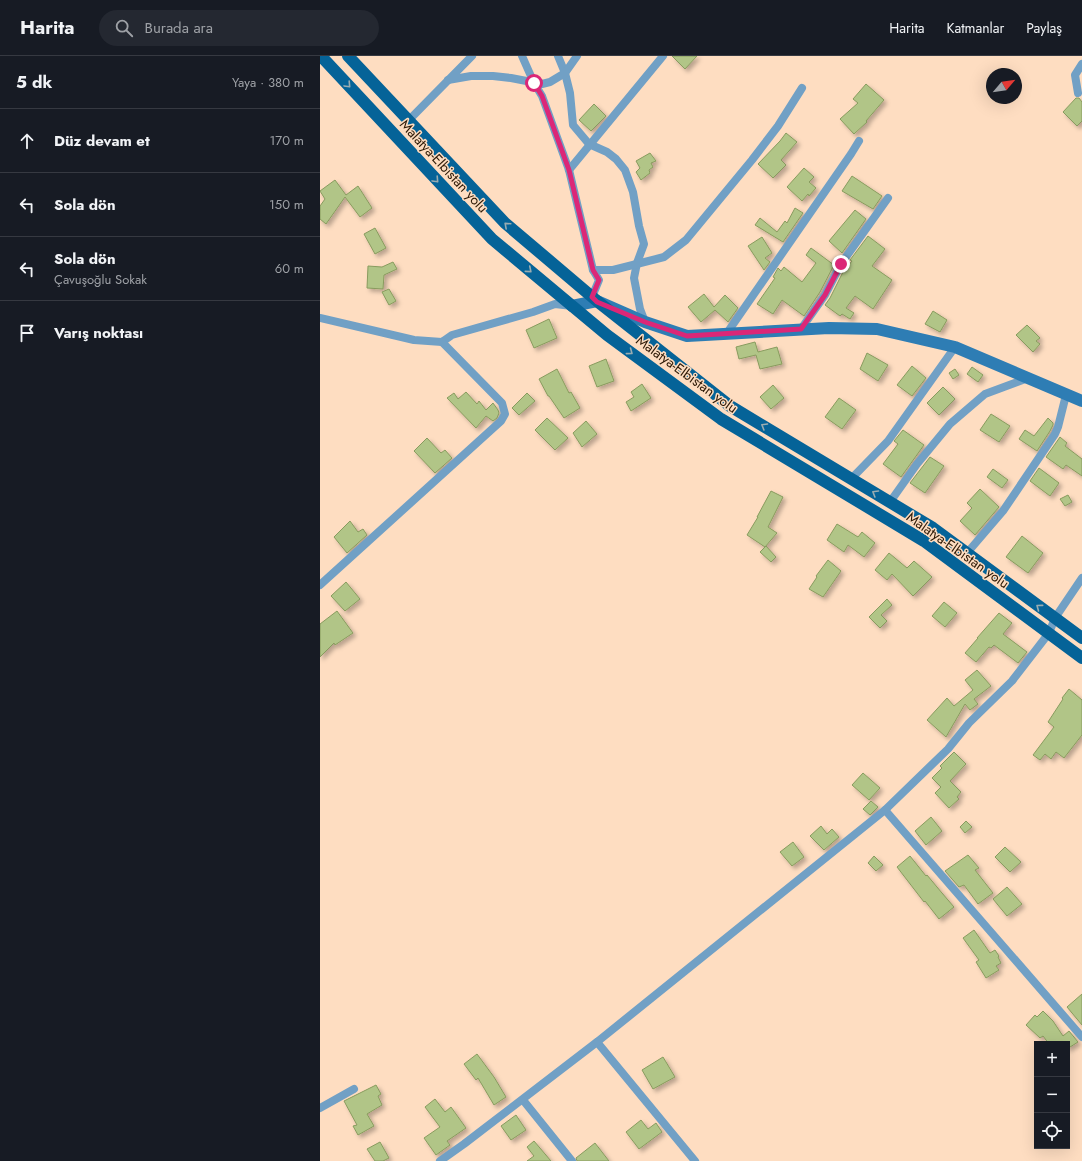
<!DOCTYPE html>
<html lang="tr">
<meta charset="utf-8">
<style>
:root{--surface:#171b24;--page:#242831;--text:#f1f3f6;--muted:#9ea1a6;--line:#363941}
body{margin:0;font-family:Jost,sans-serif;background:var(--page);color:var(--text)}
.controls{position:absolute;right:12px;bottom:12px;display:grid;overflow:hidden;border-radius:0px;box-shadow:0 4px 16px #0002}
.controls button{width:36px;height:36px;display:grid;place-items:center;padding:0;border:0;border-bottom:1px solid var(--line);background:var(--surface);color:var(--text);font:20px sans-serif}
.compass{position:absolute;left:666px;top:12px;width:36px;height:36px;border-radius:50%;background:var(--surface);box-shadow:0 4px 16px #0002;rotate:61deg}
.stop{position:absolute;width:12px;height:12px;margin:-9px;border:3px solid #db2777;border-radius:50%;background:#fff}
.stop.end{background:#db2777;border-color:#fff;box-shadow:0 1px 4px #0008}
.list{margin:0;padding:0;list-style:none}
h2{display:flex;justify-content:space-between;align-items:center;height:52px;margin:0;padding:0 16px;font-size:17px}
h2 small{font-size:13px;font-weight:400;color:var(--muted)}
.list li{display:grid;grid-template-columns:26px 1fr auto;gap:12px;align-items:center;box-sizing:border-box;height:64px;padding:0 16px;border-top:1px solid var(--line)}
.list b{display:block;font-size:15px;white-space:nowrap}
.list p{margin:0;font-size:13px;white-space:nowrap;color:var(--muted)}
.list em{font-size:13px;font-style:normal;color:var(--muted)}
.icon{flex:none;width:22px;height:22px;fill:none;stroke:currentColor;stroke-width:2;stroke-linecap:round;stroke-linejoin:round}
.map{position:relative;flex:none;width:762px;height:1105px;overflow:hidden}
header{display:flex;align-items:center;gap:24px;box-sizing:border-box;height:56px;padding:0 20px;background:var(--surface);border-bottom:1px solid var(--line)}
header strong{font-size:19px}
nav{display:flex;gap:22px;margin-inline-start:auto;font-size:14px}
.search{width:280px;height:36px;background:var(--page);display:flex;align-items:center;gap:10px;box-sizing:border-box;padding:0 14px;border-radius:22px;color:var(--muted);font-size:15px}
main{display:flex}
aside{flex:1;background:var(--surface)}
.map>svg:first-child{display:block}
.building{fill:#b1c587;stroke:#889b5e;filter:url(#shadow)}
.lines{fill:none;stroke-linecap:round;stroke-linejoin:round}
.street{stroke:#71a0c5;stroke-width:8}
.secondary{stroke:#2e7db4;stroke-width:12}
.primary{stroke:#056398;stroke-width:12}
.oneway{stroke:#9aacb1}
.route{stroke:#db2777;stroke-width:5}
.labels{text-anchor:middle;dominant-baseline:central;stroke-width:3;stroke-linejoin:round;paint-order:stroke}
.street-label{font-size:14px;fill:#2c1805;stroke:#feddc1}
</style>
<header>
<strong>Harita</strong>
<div class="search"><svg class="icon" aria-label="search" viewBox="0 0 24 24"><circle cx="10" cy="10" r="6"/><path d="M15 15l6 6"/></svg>Burada ara</div>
<nav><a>Harita</a><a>Katmanlar</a><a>Paylaş</a></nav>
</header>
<main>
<aside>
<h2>5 dk<small>Yaya · 380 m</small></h2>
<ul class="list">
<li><svg class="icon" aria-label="ahead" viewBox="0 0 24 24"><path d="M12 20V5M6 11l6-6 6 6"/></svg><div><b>Düz devam et</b></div><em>170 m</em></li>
<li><svg class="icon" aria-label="left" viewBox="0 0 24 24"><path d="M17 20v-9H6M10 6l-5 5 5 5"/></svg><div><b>Sola dön</b></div><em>150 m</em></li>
<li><svg class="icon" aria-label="left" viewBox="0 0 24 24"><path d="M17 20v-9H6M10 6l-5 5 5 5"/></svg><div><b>Sola dön</b><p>Çavuşoğlu Sokak</p></div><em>60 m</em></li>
<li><svg class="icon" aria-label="arrive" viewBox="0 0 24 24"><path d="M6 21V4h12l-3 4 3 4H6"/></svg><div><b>Varış noktası</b></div></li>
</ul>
</aside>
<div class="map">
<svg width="762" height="1105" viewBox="0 0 762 1105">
<defs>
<filter id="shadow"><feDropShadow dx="3" dy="3" stdDeviation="2" flood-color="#0004"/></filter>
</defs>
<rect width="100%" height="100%" fill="#feddc1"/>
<!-- building -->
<g class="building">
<path d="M352,0H377L365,13Z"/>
<path d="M546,28L564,44L546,65L547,66L534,78L520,63L538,47L533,43Z"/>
<path d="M756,42H759L762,46V65L757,70L743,56Z"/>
<path d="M274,48L286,60L271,75L259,64Z"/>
<path d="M466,77L477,86L461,104L466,109L453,122L438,108L460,85Z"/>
<path d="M330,97L336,105L331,107L333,111L329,114L330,117L321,124L316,116L320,112L316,105Z"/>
<path d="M484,112L494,121L489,126L496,132L489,140L488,138L482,145L467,131Z"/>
<path d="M532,120L562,140L553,153L522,135Z"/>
<path d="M15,124L26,139L38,130L52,152L40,161L25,141L6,168L0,163V150L5,143L0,135Z"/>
<path d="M475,152L483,157L463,186L435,169L440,162L457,176L465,165L467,167Z"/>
<path d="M535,154L546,163L522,197L509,185Z"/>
<path d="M55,172L66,192L55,198L44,178Z"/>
<path d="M548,180L565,193L552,210L572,224L553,253L535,240L526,252L534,257L530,263L522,258L520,260L505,249L510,242L523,216L532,205L530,204Z"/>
<path d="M442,181L452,197L445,202L450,206L444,214L428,190Z"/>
<path d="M491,192L514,209L500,236L484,260L462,244L453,258L437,248L455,222L453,221L458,212L461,215L464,211L482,226L496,207L486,199Z"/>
<path d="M73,206L77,213L64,219L63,233L47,232L48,210L62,211Z"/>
<path d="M69,233L76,245L69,249L62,236Z"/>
<path d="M384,238L394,251L405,239L418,252L408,266L395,254L381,266L368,251Z"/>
<path d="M613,255L627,264L620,276L605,268Z"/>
<path d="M229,263L237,282L214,292L206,274Z"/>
<path d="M707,269L720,282L716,285L720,288L713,296L696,279Z"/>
<path d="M435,286L438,296L457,291L462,308L440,313L436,299L419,303L416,291Z"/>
<path d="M547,297L568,309L558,325L540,313Z"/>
<path d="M286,303L294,325L277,331L269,310Z"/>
<path d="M592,310L606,322L592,340L577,329Z"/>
<path d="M652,311L663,319L658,326L647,318Z"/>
<path d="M237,313L249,337L251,336L260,352L244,362L229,340H228L219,323Z"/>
<path d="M635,313L639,319L633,323L629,317Z"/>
<path d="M322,328L331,342L311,355L306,346L314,341L311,336Z"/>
<path d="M453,329L464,342L451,353L440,341Z"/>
<path d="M623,331L635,343L619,359L607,347Z"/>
<path d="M146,336L157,348L159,345L166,354L173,347L178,354L179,357L177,362L173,365L166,360L156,372L127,342L134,337L138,343Z"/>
<path d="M207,337L215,345L199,359L192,352Z"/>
<path d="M519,342L536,354L522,373L505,361Z"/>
<path d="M671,358L690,370L679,386L660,374Z"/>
<path d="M227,362L248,382L235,394L215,374Z"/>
<path d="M728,362L733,367V369L730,375L717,395L699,383L705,374L714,380Z"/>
<path d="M266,365L277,378L262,391L253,377Z"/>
<path d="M583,374L604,389L581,421L563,408L578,388L574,385Z"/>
<path d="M740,381L747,387L745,390L762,403V420L746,409L743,413L726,401Z"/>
<path d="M107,382L121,397L125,394L132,402L115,417L94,395Z"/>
<path d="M610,401L624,410L605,437L590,427Z"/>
<path d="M719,412L739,427L730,440L710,425Z"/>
<path d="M673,413L688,424L682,432L667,421Z"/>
<path d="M660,433L679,451L655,479L640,465L652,452L647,447Z"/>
<path d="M451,435L463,441L448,471L457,477L445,491L427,479L438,461H437Z"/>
<path d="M748,439L752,446L745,450L740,443Z"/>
<path d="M30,465L38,476L43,473L47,479L27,497L14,481Z"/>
<path d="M517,468L538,481L542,476L555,487L544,501L528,489L524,496L507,484Z"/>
<path d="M702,480L723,497L708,517L686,501Z"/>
<path d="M446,490L456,501L451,506L440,496Z"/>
<path d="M569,497L587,512L594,505L612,521L593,540L572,518L567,524L555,514Z"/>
<path d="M508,504L521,515L503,541L489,533L497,521L496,520Z"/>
<path d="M26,526L40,543L25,555L11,540Z"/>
<path d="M567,543L572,549L561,559L567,565L560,572L549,561Z"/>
<path d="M624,546L637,557L625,571L612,560Z"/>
<path d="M17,555L33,577L15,589L14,587L0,601V568Z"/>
<path d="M679,557L692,567L683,578L707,596L698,607L674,589L671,592L669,591L656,606L645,597L658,582H657Z"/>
<path d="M657,614L671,630L654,643L658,648L650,654L645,648L626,681L607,664L627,642L634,650L653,634L645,624Z"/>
<path d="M749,633L762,644V679L744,702L736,696L731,703L725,698L720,704L713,699L734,671L728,666L743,643L742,642Z"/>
<path d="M634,696L646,708L630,725L641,736L637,741L639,743L629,752L615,737L621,731L612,722L622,712L620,710Z"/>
<path d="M543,717L560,732L549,744L532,729Z"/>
<path d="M551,745L558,751L550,759L543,753Z"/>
<path d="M611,761L622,775L606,789L595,775Z"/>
<path d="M646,765L652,771L645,777L640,771Z"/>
<path d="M501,770L507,778L512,773L519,781L504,794L490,780Z"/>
<path d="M473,786L484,801L472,810L460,796Z"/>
<path d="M685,791L701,806L690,816L675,801Z"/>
<path d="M648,799L659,812L655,814L673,837L658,848L644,829L639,831L625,815Z"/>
<path d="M554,800L563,809L556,815L548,807Z"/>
<path d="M590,800L606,820L607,819L622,837L634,851L619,863L605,845L604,846L577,811Z"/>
<path d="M687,831L702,848L687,860L673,843Z"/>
<path d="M654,874L670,897L675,894L679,900L678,901L681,907L676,910L679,914L666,922L656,906L659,904L643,882Z"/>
<path d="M762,938V969L747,951Z"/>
<path d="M723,955L733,965L743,980L749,975L758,986L747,993V988H729L723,980L720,982L706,969L715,959L717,961Z"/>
<path d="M157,998L174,1021L186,1041L174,1049L158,1022L156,1024L144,1008Z"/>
<path d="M343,1001L355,1021L333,1033L322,1014Z"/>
<path d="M56,1029L61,1038L58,1040L62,1049L47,1058L54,1070L38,1079L33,1070L37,1069L24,1045Z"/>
<path d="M115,1043L125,1056L131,1051L146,1072L127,1085L130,1089L116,1099L104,1082L120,1071L105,1051Z"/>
<path d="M196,1059L206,1074L191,1084L181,1070Z"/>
<path d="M321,1064L328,1073L336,1067L342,1076L319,1093L306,1076Z"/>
<path d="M214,1085L231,1105H207L214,1100L207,1091Z"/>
<path d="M60,1086L69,1102L63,1105H55L47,1093Z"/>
<path d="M275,1087L289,1105H257L256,1102Z"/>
</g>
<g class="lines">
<!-- street -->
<g class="street">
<path d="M202,0L214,27L222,40L249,114L273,214"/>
<path d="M238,0L245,17L250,37L253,69L269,88L287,96L296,103L305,114L313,136L319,170L324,188L317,207L314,222L320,253L325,266"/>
<path d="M128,24L151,20H173L191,22L222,28L230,26L245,17L257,0"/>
<path d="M758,37L755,19L762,8"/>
<path d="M89,64L152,0"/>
<path d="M249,114L343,0"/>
<path d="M272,241L279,224L273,214H293L344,201L366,184L432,104L458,70L482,32"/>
<path d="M0,262L94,284L122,286L132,279L213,256L235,248L252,250"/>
<path d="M481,273L505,239L521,208L568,142"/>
<path d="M407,277L531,98L539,85"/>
<path d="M531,423L568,385L635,291"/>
<path d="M570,446L597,408L630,368L665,338L708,322"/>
<path d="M647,497L683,455L735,378L738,371L746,339"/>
<path d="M0,529L181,365L185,358L182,347L122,286"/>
<path d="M565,754L762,981"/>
<path d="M277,986L375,1105"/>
<path d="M203,1044L252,1105"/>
<path d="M0,1052L34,1033"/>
<path d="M120,1105L144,1088L277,986L565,754L628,693L649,667L692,625L729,577L735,562L762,522"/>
</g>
<!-- secondary -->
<path class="secondary" d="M252,250L277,245L325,266L367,280L509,272L557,273L635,291L762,345"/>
<!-- primary -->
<g class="primary">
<path d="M1,0L172,183L287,279L401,363L604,485L762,602"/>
<path d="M28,0L185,167L277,245L410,350L613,472L762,582"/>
</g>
</g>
<!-- one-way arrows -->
<defs><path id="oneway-chevron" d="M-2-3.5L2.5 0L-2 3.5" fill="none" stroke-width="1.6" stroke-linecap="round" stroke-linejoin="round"/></defs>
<g class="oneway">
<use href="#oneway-chevron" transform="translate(28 29) rotate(47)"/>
<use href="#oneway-chevron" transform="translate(116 124) rotate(47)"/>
<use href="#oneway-chevron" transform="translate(187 169) rotate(-138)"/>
<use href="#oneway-chevron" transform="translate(209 214) rotate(40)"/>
<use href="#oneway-chevron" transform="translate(310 296) rotate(37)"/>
<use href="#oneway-chevron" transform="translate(444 370) rotate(-149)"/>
<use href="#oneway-chevron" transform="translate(555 437) rotate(-149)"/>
<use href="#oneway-chevron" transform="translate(719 551) rotate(-143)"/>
</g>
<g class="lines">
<!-- route -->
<path class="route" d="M214,27L222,40L249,114L273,214L279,224L272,241L277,246L325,266L367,280L481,273L505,239L521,208"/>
</g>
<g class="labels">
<!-- street labels -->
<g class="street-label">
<text transform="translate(124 110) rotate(47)">Malatya-Elbistan yolu</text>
<text transform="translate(367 318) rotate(36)">Malatya-Elbistan yolu</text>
<text transform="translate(638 494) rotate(35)">Malatya-Elbistan yolu</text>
</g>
</g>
</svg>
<div class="controls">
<button>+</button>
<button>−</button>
<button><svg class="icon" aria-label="locate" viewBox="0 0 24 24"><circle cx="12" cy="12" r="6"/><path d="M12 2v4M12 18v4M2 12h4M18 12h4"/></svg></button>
</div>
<svg class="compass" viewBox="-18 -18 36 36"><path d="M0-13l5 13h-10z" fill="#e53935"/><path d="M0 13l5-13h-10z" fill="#9ea1a6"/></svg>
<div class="stop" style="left:214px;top:27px"></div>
<div class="stop end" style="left:521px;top:208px"></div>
</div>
</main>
